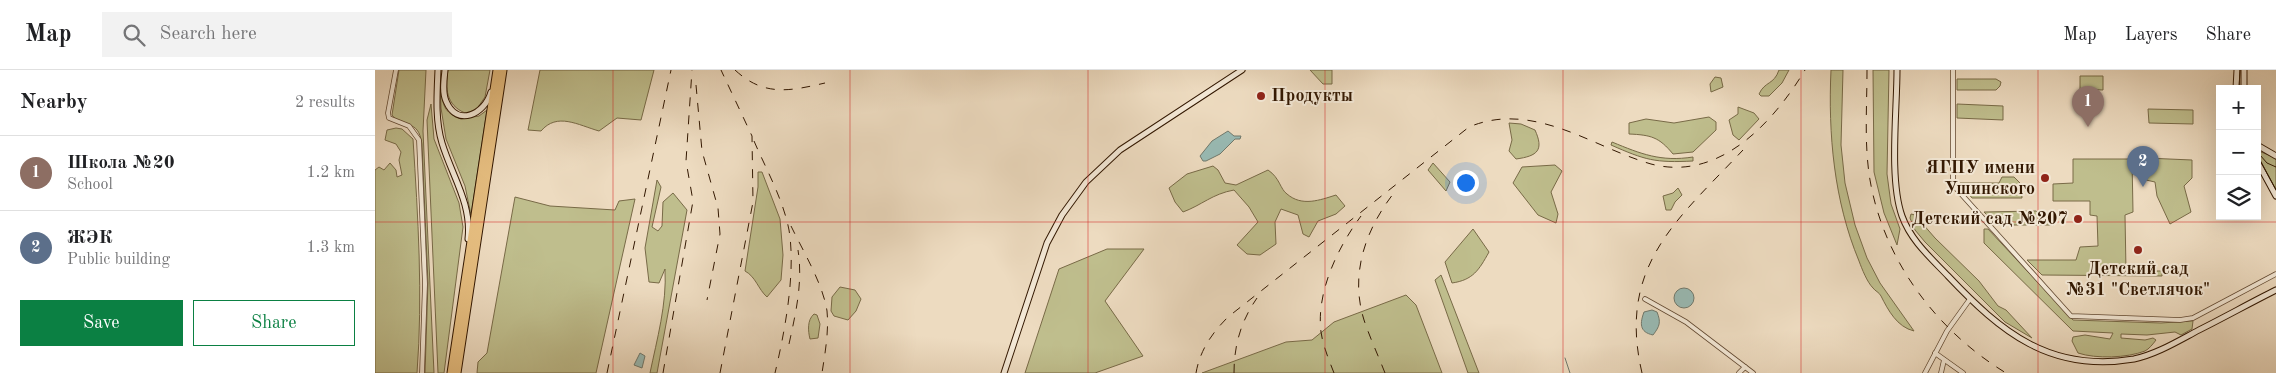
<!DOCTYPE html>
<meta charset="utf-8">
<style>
:root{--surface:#fff;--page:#f2f2f2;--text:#202124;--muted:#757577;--line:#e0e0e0;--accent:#0b8043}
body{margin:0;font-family:"Old Standard TT",serif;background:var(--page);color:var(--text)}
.controls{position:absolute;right:15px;top:15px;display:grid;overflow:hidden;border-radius:0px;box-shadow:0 5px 20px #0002}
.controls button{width:45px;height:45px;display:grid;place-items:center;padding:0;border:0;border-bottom:1px solid var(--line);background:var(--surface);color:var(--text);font:25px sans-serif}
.you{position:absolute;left:1090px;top:112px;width:18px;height:18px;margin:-12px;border:4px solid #fff;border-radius:50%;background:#1a73e8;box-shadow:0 0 0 8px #1a73e833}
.badge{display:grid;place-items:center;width:32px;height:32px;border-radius:50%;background:var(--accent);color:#fff;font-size:16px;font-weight:700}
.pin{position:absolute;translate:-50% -41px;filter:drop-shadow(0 1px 2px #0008)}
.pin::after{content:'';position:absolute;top:26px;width:18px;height:15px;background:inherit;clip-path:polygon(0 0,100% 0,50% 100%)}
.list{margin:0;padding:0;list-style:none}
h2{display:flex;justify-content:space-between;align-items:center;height:65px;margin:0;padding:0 20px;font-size:21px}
h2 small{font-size:16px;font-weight:400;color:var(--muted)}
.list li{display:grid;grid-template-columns:32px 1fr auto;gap:15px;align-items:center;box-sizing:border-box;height:75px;padding:0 20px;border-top:1px solid var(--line)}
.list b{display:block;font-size:19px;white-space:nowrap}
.list p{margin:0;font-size:16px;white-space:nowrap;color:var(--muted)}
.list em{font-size:16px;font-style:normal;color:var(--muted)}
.actions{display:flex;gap:10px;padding:15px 20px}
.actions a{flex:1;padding:11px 0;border:1px solid var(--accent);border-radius:0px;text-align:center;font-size:18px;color:var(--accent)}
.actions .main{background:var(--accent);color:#fff}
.icon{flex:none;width:28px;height:28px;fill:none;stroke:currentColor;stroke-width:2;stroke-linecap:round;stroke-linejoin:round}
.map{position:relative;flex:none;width:1901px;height:303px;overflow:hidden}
header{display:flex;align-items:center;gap:30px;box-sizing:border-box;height:70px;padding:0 25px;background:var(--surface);border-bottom:1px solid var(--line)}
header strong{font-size:24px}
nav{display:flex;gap:28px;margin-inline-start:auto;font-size:18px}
.search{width:350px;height:45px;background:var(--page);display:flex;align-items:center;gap:12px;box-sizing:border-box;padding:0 18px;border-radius:0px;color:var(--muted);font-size:19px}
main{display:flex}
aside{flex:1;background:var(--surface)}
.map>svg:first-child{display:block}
.green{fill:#bfbe8d;stroke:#786a47}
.water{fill:#99bbb5;stroke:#70796d}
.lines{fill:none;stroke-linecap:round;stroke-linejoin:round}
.stream{stroke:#70796d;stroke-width:1}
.street-casing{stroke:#614831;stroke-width:5.5}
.secondary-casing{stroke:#321701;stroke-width:7}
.highway-casing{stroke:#321701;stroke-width:9}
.street{stroke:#f3e8d6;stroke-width:4}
.secondary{stroke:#f3e8d6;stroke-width:5}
.highway{stroke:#e6be80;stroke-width:7}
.tram{stroke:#321701;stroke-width:1}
.rail{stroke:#321701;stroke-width:1;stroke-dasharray:9 9;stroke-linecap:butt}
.grid{fill:none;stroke:#d62828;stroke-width:1;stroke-opacity:0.55}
.poi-dot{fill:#8f2418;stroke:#f3e8d6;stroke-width:2}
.labels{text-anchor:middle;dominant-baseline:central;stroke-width:4;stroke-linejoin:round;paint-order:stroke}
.poi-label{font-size:18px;font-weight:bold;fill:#321701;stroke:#f3e8d6;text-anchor:end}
</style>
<header>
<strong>Map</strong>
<div class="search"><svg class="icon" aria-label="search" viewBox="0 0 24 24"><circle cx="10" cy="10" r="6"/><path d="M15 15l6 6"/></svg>Search here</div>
<nav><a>Map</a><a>Layers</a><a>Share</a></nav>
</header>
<main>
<aside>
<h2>Nearby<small>2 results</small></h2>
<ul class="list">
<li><span class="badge" style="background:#8d6e63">1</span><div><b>Школа №20</b><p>School</p></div><em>1.2 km</em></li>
<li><span class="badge" style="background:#5c6f8a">2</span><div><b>ЖЭК</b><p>Public building</p></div><em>1.3 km</em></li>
</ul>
<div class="actions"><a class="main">Save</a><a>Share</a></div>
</aside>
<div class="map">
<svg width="1901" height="303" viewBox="0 0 1901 303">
<rect width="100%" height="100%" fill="#eddbc0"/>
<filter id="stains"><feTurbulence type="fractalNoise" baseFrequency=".004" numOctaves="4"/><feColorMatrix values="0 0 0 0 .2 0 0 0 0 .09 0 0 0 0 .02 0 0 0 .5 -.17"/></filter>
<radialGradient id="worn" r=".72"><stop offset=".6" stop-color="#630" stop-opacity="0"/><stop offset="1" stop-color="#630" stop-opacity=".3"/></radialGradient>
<!-- green -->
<g class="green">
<path d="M24,0H51L48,61L59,303H50L53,213L47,74C43,47 28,60 17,45Z"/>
<path d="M73,0H115L110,27L101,40L90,43C71,35 70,18 73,0Z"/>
<path d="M165,0H279L266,50L242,48L224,61C203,55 182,42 166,61L153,60Z"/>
<path d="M935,0H957V14H948Z"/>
<path d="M1404,0H1414L1407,13L1394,26H1386L1384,24C1390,11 1399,15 1404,0Z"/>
<path d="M1456,0H1468L1466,75L1470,113L1480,155L1492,188L1505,213L1539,261C1522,257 1513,240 1506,226C1504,222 1500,221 1498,218C1492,212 1487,199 1484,191C1459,131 1453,64 1456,0Z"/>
<path d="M1498,0H1514L1512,104L1516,134L1525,159L1522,175L1509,143L1499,102Z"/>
<path d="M65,1C74,17 56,39 86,49L104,46L112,40L96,145L90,116L71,69L66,38Z"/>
<path d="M1705,6H1728V20L1705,19Z"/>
<path d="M1340,7L1346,8L1348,17L1336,22L1335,14Z"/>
<path d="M1582,9H1621L1626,12L1625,16L1621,20H1582Z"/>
<path d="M56,34L59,69L84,133L88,157L69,303H63L52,50Z"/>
<path d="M1582,34L1628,36V50L1582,48Z"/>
<path d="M1363,37L1379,43L1384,49L1364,70L1358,65L1354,50L1363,44Z"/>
<path d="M1773,39L1818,40V54L1774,53Z"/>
<path d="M1334,47L1341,52V60L1318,82L1298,84C1284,67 1276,65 1254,64V53L1271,49L1299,53Z"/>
<path d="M1134,53L1146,54L1160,60C1169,80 1163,86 1141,89L1134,81L1137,70Z"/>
<path d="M21,58L27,59L38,69C43,147 48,225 42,303H0V100L4,97L9,100L15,93L21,100L22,107L27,105L24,90L26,82L21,74L10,70L12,60Z"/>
<path d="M1237,72C1266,84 1286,92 1318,87V91C1280,93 1270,90 1236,75Z"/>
<path d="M1886,82L1901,88V122L1883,89Z"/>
<path d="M1771,88L1817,90V108L1809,116L1816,142L1795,154L1782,126L1780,112L1771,110Z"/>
<path d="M1698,89H1757L1758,142L1750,145L1751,201H1787V206L1667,205L1652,190H1701L1705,177L1723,176L1722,146L1715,145V131H1678V114L1698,113Z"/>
<path d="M1058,93L1075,112L1071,121L1053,100Z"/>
<path d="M1180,95L1187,101L1176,122L1183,144L1181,153L1163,145L1138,113L1147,97Z"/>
<path d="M838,96L843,100L850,113L861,115L893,100C905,108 905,119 912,124C927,137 945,130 961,125L970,136L961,144L943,151L934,167L928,164L923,145L906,139L900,152L901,174L885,185L872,184L862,175L883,152L874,137L859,120C837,124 827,135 808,142L800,132L794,118L812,104Z"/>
<path d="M383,102H387L405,149L408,185L406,210L392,227C383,219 381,207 370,201L383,117Z"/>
<path d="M1627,107H1639L1646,114L1647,128H1597L1585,113H1624Z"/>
<path d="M282,110L286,117L277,157L283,161L287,156L288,132L298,123L312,140L282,303H275C282,269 292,234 290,199L284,213L274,212L270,178Z"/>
<path d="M1303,118L1307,125L1300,132L1296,140H1291L1288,126L1298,123Z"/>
<path d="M140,127L175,136L240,140L244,131L260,129L221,303H102L103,292L112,283Z"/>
<path d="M1661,141L1679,155H1622L1609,142Z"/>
<path d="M1536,144L1540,145L1560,168L1604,211L1623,236L1631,240L1657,268L1630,252L1550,172L1540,160L1535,148Z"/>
<path d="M1098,159L1114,182C1104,200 1098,210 1077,213L1070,192Z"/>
<path d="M1609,159H1613L1698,250L1786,253L1815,251H1818L1817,259L1806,265L1800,262L1772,265L1746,264V268L1770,270L1778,268L1781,270C1778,274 1774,279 1770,281C1752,288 1721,289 1703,283L1697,271L1698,267L1710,265L1735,269L1738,263L1698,261L1609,173Z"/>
<path d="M732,179H769L730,231L768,286L720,303H650L684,199Z"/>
<path d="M1066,205L1104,303H1093L1060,210Z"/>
<path d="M465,217L480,220L486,229L481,241L473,250L459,246L456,241L457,227Z"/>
<path d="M1031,225L1041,235L1067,303H827L911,272L937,270L959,252Z"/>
<path d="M439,244L442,245L445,254L443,268L435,269C433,261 432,250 439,244Z"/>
</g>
<!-- water -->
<g class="water">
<path d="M853,61L859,66H866L865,69H860L845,84L831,91H828L825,86L837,71Z"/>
<circle cx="1309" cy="228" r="10"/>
<path d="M1277,240L1282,242C1286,252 1285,256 1278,265C1264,262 1265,253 1269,242Z"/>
<path d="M265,283L270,286L267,298L259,295Z"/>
</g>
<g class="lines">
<!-- stream -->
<path class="stream" d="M1190,288L1195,303"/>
<defs>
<g id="street">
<path d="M21,0L13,43L14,48L34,56L44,70L50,214L47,303"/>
<path d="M1578,0V115L1696,246L1805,250L1818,248L1901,204"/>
<path d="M1270,229L1311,252L1378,303"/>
<path d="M1560,283L1588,303"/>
<path d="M1364,303L1370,297"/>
<path d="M1550,303L1572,261L1595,229"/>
<path d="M1566,303L1569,290"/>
</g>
<g id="secondary">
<path d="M63,0C62,24 60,50 67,73C77,106 97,134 93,169"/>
<path d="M70,0C69,10 67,22 71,31C82,58 110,44 116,22"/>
<path d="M1522,0C1522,41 1514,109 1527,146C1536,171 1556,188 1573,206C1626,262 1675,303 1759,289C1782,284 1803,271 1824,260C1850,247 1875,233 1901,220"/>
<path d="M1861,19L1862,0"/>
<path d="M1869,19V0"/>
<path d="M1882,75L1901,86"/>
<path d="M1882,91L1901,126"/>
<path d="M629,303L672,173L687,145L711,112L745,80L867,0"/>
</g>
<g id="highway">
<path d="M76,303L122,0"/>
<path d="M82,303L128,0"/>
</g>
</defs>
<!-- street casing -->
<use href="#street" class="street-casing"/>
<!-- secondary casing -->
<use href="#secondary" class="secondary-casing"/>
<!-- highway casing -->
<use href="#highway" class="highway-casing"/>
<!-- street -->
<use href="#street" class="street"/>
<!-- secondary -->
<use href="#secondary" class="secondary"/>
<!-- highway -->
<use href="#highway" class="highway"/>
<!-- tram -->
<g class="tram">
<path d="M1864,19L1865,0"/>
<path d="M1882,85L1901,120"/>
<path d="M1885,85L1892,93L1901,97"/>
</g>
<!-- rail -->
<g class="rail">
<path d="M360,0C389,27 415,21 450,13"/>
<path d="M1492,0C1492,37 1489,74 1495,110C1509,191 1562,261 1631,303"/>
<path d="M321,15L327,81L343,138L345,164L332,230"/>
<path d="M379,71C391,99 408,129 414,160C421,202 410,261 400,303"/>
<path d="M416,156C428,181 448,214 452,241C454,262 450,283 447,303"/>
<path d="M414,274C421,242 428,212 423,180"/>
<path d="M232,303L296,0"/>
<path d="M288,303L318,131L311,91L317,0"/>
<path d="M345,303L378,132L377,66L346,0"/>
<path d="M821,303C825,280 837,263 853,247L1094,57C1125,44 1155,48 1187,59C1216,69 1245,85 1276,94C1344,112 1398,53 1430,0"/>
<path d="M859,303C859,275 866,251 882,228"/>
<path d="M959,303C954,290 948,276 946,262C941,222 963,177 986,146"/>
<path d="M1010,303C1003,285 995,268 989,250C974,202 992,156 1022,119"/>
<path d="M1267,303C1242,196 1302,150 1368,80"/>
</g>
</g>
<!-- grid -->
<path class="grid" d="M238,0V303M475,0V303M713,0V303M950,0V303M1188,0V303M1426,0V303M1663,0V303M0,152H1901"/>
<!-- markers -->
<g class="poi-dot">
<circle cx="886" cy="26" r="5"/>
<circle cx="1670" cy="108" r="5"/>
<circle cx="1703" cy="149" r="5"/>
<circle cx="1763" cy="180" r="5"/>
</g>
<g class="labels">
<!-- poi labels -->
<g class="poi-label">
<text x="896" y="26" text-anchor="start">Продукты</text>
<text x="1660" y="98">ЯГПУ имени<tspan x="1660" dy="21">Ушинского</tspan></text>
<text x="1693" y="149">Детский сад №207</text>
<text x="1763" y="199" text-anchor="middle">Детский сад<tspan x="1763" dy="21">№31 "Светлячок"</tspan></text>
</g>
</g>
<rect width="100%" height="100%" filter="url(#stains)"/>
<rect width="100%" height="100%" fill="url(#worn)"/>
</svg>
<div class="controls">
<button>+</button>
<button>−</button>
<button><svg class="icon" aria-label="layers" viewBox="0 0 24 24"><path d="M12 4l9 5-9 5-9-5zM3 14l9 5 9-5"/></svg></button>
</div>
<div class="you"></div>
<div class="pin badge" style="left:1713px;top:57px;background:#8d6e63">1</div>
<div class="pin badge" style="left:1768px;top:117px;background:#5c6f8a">2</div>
</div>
</main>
